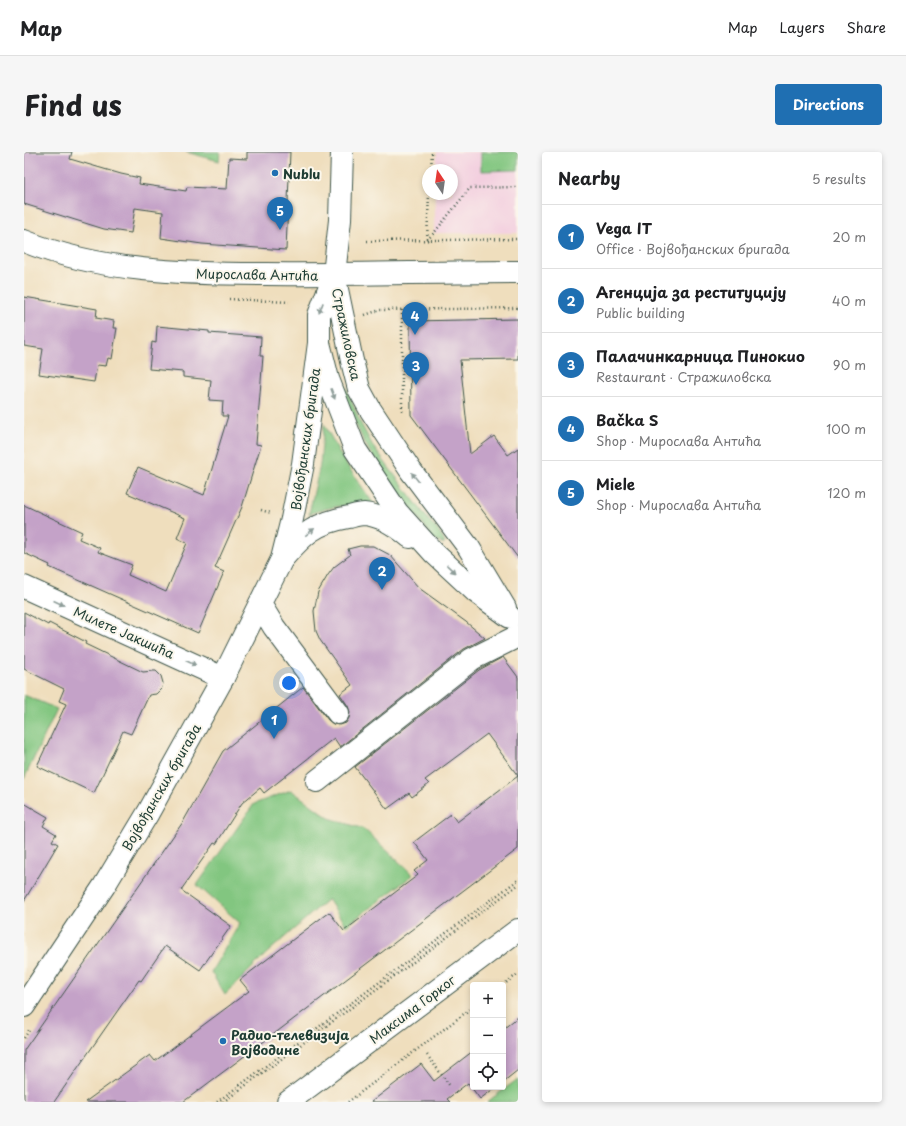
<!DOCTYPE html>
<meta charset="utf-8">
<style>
:root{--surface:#fff;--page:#f6f6f6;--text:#202124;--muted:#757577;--line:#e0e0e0;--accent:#1f6fb2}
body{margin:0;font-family:"Playpen Sans",sans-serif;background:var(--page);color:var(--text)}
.controls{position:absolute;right:12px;bottom:12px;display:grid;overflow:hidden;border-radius:4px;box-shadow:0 2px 6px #0003}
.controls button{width:36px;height:36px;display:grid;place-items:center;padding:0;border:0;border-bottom:1px solid var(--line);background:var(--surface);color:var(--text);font:20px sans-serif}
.compass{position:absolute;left:398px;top:12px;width:36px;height:36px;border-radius:50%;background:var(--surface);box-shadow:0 2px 6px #0003;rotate:347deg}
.you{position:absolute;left:265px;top:531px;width:14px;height:14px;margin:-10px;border:3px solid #fff;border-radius:50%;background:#1a73e8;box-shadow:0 0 0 6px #1a73e833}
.badge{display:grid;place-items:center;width:26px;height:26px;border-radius:50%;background:var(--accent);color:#fff;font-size:13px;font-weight:700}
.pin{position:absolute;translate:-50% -33px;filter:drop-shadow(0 1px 2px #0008)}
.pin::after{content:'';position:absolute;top:21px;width:14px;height:12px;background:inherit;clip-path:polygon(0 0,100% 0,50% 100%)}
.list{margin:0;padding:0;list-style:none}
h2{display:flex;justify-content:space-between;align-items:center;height:52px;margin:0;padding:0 16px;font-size:17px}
h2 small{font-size:13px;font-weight:400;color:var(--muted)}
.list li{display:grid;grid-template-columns:26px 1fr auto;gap:12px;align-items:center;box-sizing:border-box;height:64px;padding:0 16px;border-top:1px solid var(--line)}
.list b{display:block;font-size:15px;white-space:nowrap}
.list p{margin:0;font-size:13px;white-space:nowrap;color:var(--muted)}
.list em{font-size:13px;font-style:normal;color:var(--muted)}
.icon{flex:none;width:22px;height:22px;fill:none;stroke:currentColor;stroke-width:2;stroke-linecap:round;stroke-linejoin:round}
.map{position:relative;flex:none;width:494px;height:950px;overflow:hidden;border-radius:4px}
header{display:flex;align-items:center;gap:24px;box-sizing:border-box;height:56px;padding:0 20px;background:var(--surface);border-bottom:1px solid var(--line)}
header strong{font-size:19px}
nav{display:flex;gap:22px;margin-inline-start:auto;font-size:14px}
.intro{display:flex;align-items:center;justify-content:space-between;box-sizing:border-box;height:96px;padding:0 24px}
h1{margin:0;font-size:28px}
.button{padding:10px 18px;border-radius:4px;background:var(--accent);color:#fff;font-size:14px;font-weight:700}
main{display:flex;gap:24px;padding:0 24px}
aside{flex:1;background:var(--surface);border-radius:4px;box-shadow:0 2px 6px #0003}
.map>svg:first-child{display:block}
.built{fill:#f3cfdf}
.grass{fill:#82c680;stroke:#50825a}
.building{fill:#c4a2c8}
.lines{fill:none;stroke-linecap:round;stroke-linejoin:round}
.minor-casing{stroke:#3e5549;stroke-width:24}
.path{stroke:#3e5549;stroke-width:2.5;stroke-dasharray:1 3;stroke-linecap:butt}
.minor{stroke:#fff;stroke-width:22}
.oneway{fill:#8f9e9a}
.poi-dot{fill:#1f6fb2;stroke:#fbf7ec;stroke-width:1.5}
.labels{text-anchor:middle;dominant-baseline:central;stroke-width:4;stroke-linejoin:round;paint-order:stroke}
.poi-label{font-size:13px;font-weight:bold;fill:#1f3d34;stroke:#fbf7ec;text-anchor:start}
.street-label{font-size:13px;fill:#1f3d34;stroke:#fbf7ec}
</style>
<header>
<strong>Map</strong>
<nav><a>Map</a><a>Layers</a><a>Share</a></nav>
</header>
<div class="intro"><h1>Find us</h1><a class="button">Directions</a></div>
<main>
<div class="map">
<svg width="494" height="950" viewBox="0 0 494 950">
<rect width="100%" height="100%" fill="#fbf7ec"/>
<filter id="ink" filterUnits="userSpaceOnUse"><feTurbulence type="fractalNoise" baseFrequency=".025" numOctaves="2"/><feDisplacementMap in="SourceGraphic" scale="8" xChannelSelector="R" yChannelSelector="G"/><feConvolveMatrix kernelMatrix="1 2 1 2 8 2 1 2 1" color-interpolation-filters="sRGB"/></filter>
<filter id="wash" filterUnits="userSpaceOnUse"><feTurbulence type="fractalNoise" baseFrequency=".012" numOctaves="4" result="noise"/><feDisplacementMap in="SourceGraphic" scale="16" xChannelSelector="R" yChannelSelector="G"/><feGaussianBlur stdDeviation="0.9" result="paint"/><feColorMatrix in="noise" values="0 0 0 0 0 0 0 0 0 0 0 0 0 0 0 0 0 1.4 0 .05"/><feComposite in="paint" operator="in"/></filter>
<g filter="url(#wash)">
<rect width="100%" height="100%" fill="#efdebd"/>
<!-- built -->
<path class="built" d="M413,0H494V81H410L411,42H428V18H412Z"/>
<!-- grass -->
<g class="grass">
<path d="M162,0H196L195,9Z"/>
<path d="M457,0H494V18L457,19Z"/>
<path d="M308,209H311L337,272L350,296L404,367L416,381L421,391L420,392L410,387C389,357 365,331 346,300C329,272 320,240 308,209Z"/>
<path d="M300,272L319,307L351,354C326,351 308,354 285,362L296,313Z"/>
<path d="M0,543L33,557L0,627Z"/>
<path d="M267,638L305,666L340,677L389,723L322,774L304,747L243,801L201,843L187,820L216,771L173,733L230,652Z"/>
<path d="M494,927V950H463Z"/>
</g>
<g id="blocks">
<!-- building -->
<g class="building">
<path d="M0,0H48L46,7L97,22L116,26L115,32L162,39L163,35L203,37L205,6L223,7V0H266L262,98L178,92L137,86L139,60L111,56L107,81L80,77L0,52Z"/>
<path d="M0,145L73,157L72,166L90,169L89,176H93L88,207L84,206L82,214L73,213L70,230L15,222L19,197L0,194Z"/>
<path d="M494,167V207L436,208L446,302L470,284L484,303L494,296V406L387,263L386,169Z"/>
<path d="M133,174L185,179V181L237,185L236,204H239L232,292L237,293L218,355L191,416L200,420L174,481L25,415L26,413L0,401V353L58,380L55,387L76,396L74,400L108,413L104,423L142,440L163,391L153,386L161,366L103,341L114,315L180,343L204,264H198L199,249L185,248L187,228L159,225V220L125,217L128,190L132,191Z"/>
<path d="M336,394H349L366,403L395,436L442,470L461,486L440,497L316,595L310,586L240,641L236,636L218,651L192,692L190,691L157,738L207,774L176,818L141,794L117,829L115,828L30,950H0V898L159,670L199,599L279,535L304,568L309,572L316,573L322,571L325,566L326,560L324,554L316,542L328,533L296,488L292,479L290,459L294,440L304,423L310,415L326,403L324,397Z"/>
<path d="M0,460L24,473L25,471L62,490L61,492L119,520L129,519H132L137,524L139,531L138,536L132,542L125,543L107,582L99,579L70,641L13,614L42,552L35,549L40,537L0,517Z"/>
<path d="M479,505L494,525V697L254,879L159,950H61L126,903L131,909L225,839L216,828L305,760L320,779L394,723L390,719L404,708L390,690L427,662L433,670L494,624L463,582L401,628L405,632L388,645L385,641L363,657L331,615L455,518Z"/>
<path d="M0,651L24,665L19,674L32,682L28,689L34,692L0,749Z"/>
<path d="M494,865V918L479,930V877Z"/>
<path d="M449,899V935H472L456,947L444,931L423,947L426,950H347L397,912L410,929Z"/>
</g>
</g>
</g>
<g filter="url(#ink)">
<use href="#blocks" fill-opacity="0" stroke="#3e5549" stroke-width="1"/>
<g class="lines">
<defs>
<g id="minor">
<path d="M318,0L316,68L310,123L295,163V191L304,227L331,297L373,360L410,401L452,440L486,465"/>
<path d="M0,89C76,120 161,122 242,122C326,123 410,120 494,120"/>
<path d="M310,123L328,209L335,237L346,257L387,319L445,396L481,456"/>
<path d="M259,406C281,381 291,371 325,365C329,364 335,362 340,362C356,363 374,375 386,385"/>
<path d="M0,435L199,526"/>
<path d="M236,452L250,475L314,561"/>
<path d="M293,629L448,507L494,484"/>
<path d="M0,854L80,734L124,661L199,526L258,407L268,367L279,312L295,191"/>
<path d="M264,950L494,778"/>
</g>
</defs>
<!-- minor casing -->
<use href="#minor" class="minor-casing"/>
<!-- path -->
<g class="path">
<path d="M407,18L408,0"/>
<path d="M403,87L405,42"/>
<path d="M403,88L410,81L446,36L494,35"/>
<path d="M343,89L494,87"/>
<path d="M205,147L265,150"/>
<path d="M378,158V261"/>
<path d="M341,163L356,158L494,156"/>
<path d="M237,358L247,361"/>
<path d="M479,833L494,822"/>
<path d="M0,886L6,877"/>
<path d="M403,903L426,934"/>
<path d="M193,950L494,728"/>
<path d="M199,950L494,733"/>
<path d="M324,950L449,855"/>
</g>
<!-- minor -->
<use href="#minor" class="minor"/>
</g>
<!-- one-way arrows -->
<defs><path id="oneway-solid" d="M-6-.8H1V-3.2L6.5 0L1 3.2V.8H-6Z"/></defs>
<g class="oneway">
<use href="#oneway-solid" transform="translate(297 156) rotate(111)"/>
<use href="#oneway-solid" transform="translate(309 242) rotate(70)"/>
<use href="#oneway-solid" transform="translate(391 325) rotate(-128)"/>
<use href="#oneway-solid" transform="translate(286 380) rotate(-37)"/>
<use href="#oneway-solid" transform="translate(427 417) rotate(43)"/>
<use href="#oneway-solid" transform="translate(35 451) rotate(24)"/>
<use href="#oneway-solid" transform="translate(167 511) rotate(25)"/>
</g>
</g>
<!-- markers -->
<g class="poi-dot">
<circle cx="251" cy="21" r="4"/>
<circle cx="199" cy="889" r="4"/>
</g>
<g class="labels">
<!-- poi labels -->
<g class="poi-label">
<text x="259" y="21">Nublu</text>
<text x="207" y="882">Радио-телевизија<tspan x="207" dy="15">Војводине</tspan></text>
</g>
<!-- street labels -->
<g class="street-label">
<text transform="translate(233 122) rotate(1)">Мирослава Антића</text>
<text transform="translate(323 182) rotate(78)">Стражиловска</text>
<text transform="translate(281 287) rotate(-82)">Војвођанских бригада</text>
<text transform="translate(100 480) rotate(24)">Милете Јакшића</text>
<text transform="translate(137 635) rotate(-60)">Војвођанских бригада</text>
<text transform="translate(388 857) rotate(-37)">Максима Горког</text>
</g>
</g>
</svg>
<div class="controls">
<button>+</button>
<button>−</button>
<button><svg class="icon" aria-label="locate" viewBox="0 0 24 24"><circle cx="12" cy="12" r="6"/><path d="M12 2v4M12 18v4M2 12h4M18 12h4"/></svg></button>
</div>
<svg class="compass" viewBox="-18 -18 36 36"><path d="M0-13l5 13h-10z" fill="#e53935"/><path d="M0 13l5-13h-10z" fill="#757577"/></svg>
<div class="you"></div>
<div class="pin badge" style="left:250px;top:587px">1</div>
<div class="pin badge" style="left:358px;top:438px">2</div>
<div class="pin badge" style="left:392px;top:233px">3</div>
<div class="pin badge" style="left:391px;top:183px">4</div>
<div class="pin badge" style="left:256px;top:78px">5</div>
</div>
<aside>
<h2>Nearby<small>5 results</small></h2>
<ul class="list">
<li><span class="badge">1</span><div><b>Vega IT</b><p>Office · Војвођанских бригада</p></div><em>20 m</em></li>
<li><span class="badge">2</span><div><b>Агенција за реституцију</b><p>Public building</p></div><em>40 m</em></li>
<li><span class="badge">3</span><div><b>Палачинкарница Пинокио</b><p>Restaurant · Стражиловска</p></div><em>90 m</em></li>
<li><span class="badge">4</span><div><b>Bačka S</b><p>Shop · Мирослава Антића</p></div><em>100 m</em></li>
<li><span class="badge">5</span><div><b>Miele</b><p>Shop · Мирослава Антића</p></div><em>120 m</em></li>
</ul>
</aside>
</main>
